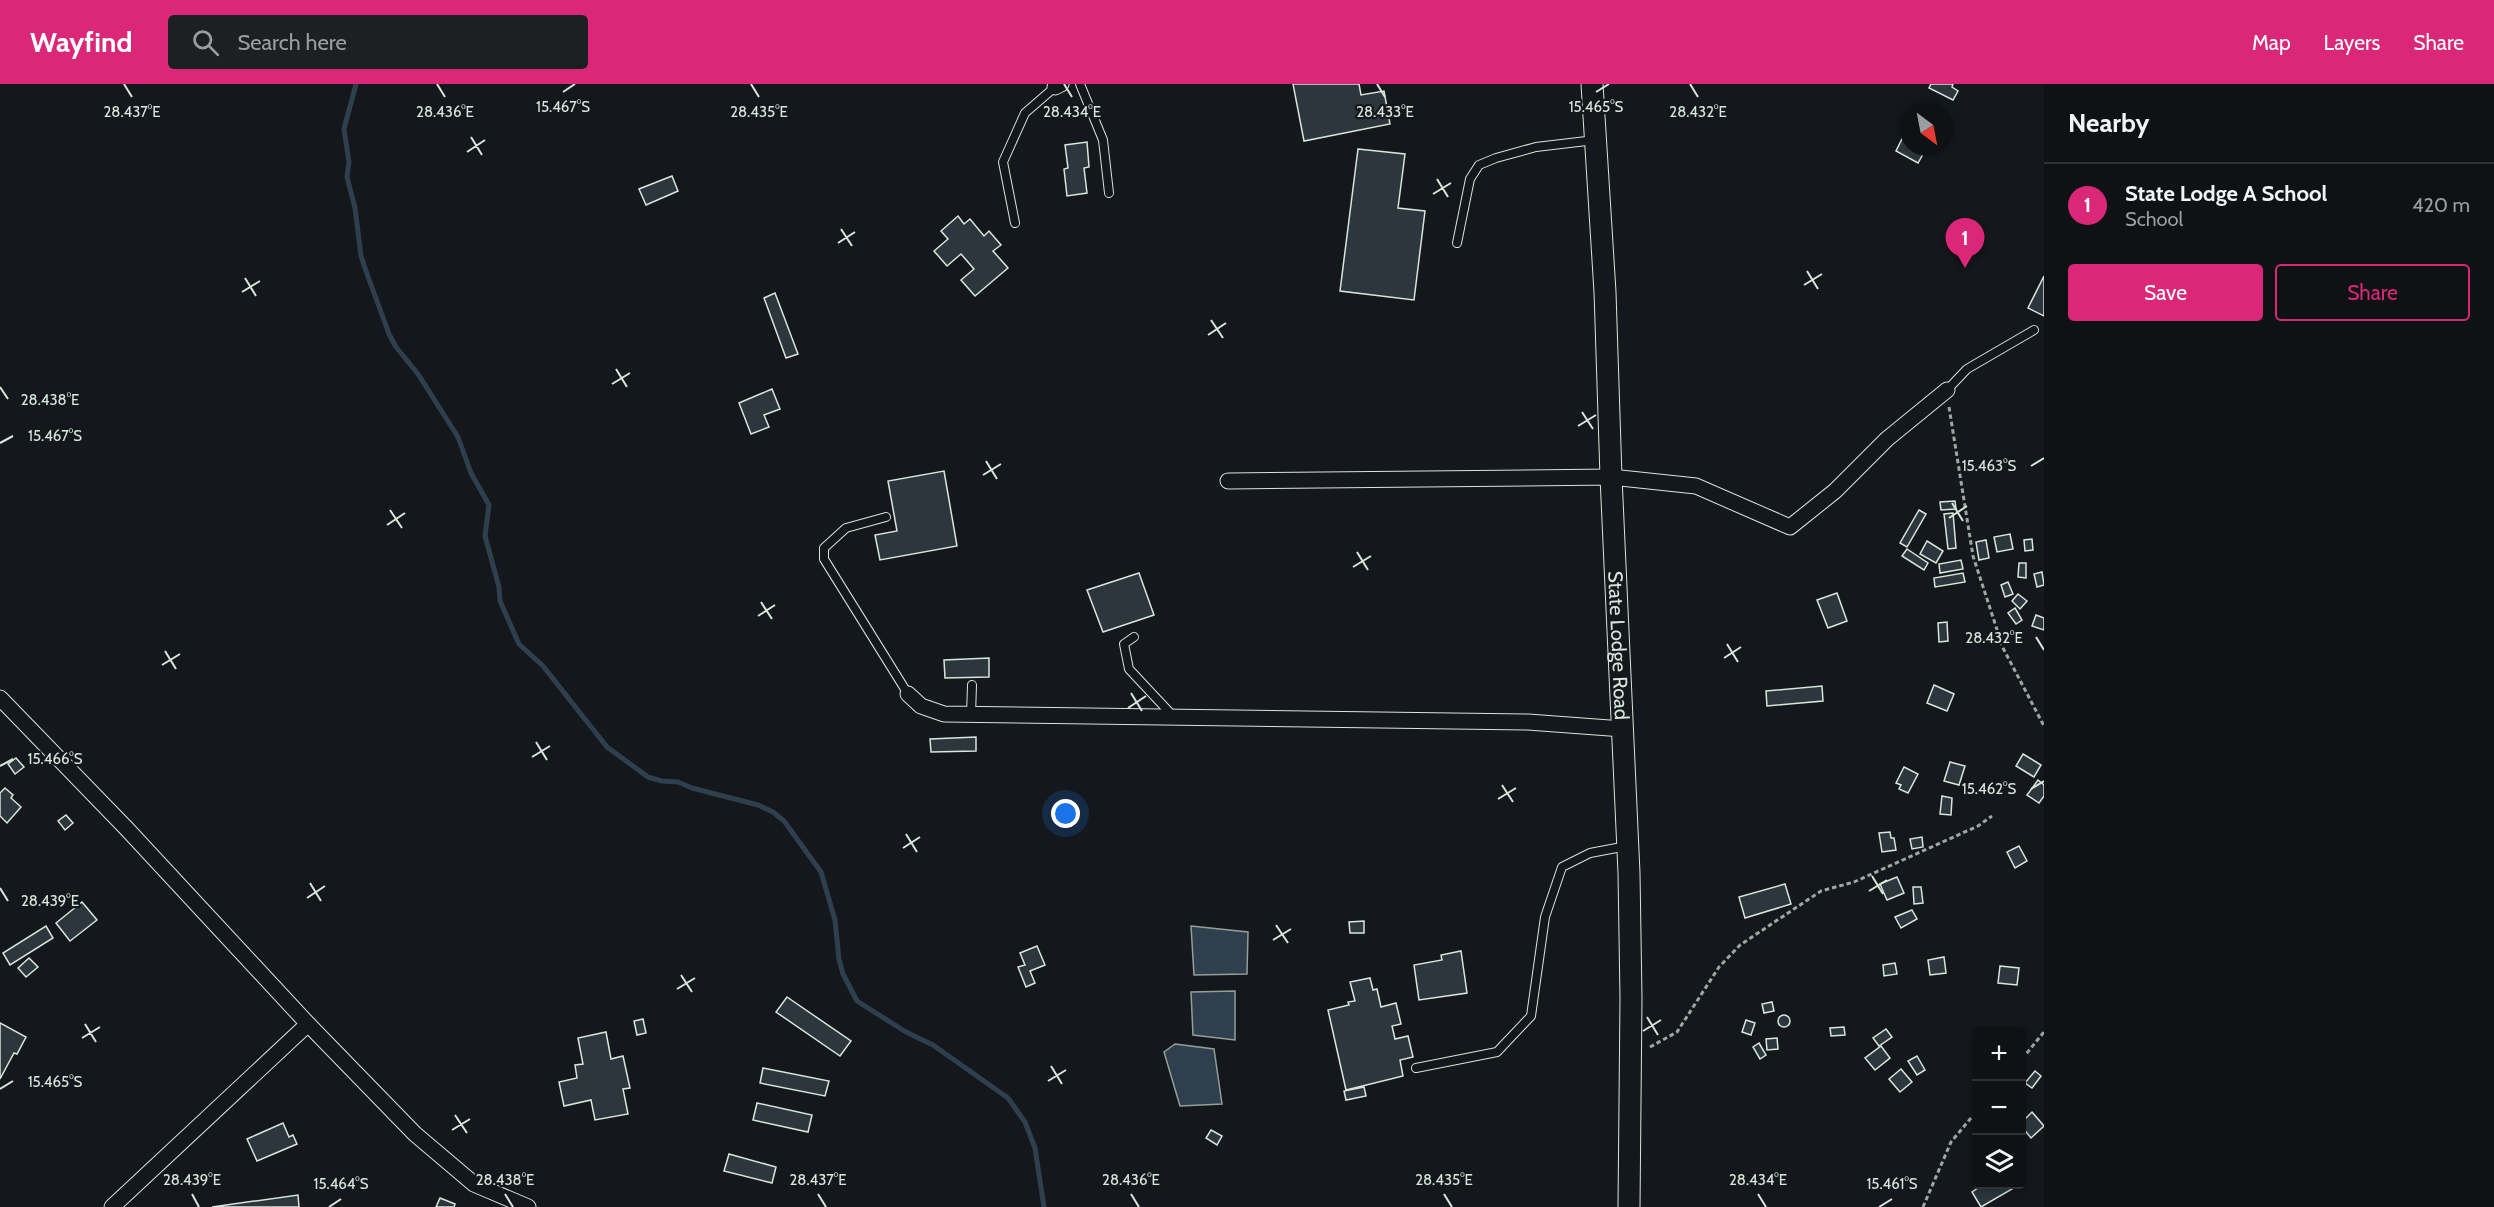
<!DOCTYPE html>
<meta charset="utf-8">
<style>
:root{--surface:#0f1215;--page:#1d2022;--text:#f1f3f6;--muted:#9b9ea0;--line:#2f3234;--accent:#db2777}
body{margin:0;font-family:Cabin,sans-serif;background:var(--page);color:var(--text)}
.controls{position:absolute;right:18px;bottom:18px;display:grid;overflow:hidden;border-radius:6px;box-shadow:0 3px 9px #0003}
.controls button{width:54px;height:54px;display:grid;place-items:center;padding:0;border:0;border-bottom:2px solid var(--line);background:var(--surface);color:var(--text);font:30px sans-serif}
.compass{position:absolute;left:1900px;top:18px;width:54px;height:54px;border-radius:50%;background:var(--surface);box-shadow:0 3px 9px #0003;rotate:148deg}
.you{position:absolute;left:1066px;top:730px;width:21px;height:21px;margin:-15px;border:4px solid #fff;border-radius:50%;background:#1a73e8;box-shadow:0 0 0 9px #1a73e833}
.badge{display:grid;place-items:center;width:39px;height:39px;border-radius:50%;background:var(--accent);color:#fff;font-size:20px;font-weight:700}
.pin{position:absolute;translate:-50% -50px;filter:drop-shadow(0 2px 3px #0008)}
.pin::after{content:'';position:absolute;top:32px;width:21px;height:18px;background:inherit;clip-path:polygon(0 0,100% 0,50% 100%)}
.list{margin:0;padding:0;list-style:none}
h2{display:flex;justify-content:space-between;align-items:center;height:78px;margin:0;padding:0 24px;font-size:26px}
h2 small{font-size:20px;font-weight:400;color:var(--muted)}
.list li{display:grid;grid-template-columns:39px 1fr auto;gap:18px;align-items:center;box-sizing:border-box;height:84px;padding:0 24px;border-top:2px solid var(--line)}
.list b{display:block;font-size:22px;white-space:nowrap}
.list p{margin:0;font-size:20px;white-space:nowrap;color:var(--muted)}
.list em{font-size:20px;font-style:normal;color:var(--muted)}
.actions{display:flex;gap:12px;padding:18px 24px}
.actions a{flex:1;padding:14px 0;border:2px solid var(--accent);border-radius:6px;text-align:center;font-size:21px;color:var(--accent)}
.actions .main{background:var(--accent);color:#fff}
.icon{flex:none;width:33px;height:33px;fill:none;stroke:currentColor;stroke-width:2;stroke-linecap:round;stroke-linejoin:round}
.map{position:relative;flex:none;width:2044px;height:1123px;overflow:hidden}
header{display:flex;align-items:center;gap:36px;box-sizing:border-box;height:84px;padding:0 30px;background:var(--accent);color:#fff}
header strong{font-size:28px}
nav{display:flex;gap:33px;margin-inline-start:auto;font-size:21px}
.search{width:420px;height:54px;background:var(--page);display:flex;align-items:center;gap:15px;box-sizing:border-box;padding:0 21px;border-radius:6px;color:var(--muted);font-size:22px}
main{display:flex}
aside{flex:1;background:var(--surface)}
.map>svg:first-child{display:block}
.water{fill:#2f3f4d;stroke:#939e99;stroke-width:1.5}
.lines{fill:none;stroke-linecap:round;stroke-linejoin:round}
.stream{stroke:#2f3f4d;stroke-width:5}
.building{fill:#2c363c;stroke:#d8e6dc;stroke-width:1.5}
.lane-casing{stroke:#d8e6dc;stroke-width:10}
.street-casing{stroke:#d8e6dc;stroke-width:17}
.secondary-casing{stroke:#d8e6dc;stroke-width:23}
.path{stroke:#9da8a2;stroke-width:3;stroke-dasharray:4.5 3;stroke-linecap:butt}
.lane{stroke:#14181c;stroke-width:8}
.street{stroke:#14181c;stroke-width:15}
.secondary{stroke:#14181c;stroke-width:21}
.ticks{fill:none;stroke:#d8e6dc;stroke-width:2}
.labels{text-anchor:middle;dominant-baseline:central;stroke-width:4.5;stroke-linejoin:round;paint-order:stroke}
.street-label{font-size:20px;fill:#d8e6dc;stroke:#14181c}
.ticks-label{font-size:15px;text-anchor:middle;fill:#d8e6dc;stroke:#14181c;stroke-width:4.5;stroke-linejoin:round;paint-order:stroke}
</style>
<header>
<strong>Wayfind</strong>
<div class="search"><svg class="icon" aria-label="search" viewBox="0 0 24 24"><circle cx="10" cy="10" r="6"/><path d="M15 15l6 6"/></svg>Search here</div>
<nav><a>Map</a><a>Layers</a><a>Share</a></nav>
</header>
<main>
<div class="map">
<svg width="2044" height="1123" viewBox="0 0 2044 1123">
<rect width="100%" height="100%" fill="#14181c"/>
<!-- water -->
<g class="water">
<path d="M1191,842L1248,848L1247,890L1194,891Z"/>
<path d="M1235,907V956L1193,951L1191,908Z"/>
<path d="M1175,960L1214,965L1222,1020L1180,1022L1164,968Z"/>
</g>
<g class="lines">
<!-- stream -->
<path class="stream" d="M356,0L344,45L349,78L347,93L355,124L361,172L366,187L389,250L396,263L418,290L458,353L471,389L489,421L485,452L499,503L500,517L519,560L543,582L607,663L648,693L662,697L678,698L692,704L758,721L773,728L784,737L821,788L835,836L839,875L843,890L857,917L906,948L933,961L1008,1014L1025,1038L1035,1064L1044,1123"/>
</g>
<!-- building -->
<g class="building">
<path d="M1293,0H1359L1361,11L1384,7L1390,40L1304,57Z"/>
<path d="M1931,0H1953L1952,3L1958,7L1953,16L1929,4Z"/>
<path d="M1908,43L1909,63H1927L1918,79L1896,67Z"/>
<path d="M1087,58L1089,83L1084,84L1087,109L1067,112L1064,85L1068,84L1065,61Z"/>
<path d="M1358,65L1405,70L1398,124L1425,127L1414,216L1340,207Z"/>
<path d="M672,92L678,107L646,121L639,105Z"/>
<path d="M958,132L964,140L970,135L984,152L989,147L1001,161L993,167L1008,184L975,212L961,196L974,185L961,170L947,182L934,167L948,155L941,147Z"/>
<path d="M2044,192V232L2028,224Z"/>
<path d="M775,209L798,270L786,274L764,214Z"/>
<path d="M772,305L780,325L764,331L769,343L751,350L739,319Z"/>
<path d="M944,387L957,462L880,476L875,451L897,447L888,397Z"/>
<path d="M1955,417L1956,425L1941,426L1940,418Z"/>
<path d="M1919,426L1926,430L1907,463L1900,459Z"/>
<path d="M1953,429L1956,464L1948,465L1944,430Z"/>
<path d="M2010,450L2013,465L1997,468L1994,453Z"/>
<path d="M2032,455L2033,466L2025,467L2024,456Z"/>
<path d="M1986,456L1989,474L1979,476L1976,458Z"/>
<path d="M1927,457L1943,467L1936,479L1920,470Z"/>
<path d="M1907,465L1928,479L1924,486L1902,472Z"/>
<path d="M1961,476L1963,485L1940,489L1939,480Z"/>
<path d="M2019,479H2026V494L2018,493Z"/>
<path d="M2042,488L2044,501L2037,503L2034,490Z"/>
<path d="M1139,489L1154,531L1103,548L1087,506Z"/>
<path d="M1963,489L1965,498L1935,503L1934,494Z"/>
<path d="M2008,498L2013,510L2005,513L2001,501Z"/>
<path d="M1837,509L1847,537L1828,544L1817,516Z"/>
<path d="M2018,510L2027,517L2020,525L2012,517Z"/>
<path d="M2015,524L2022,536L2016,540L2008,529Z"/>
<path d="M2036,531L2044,534V546L2032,542Z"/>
<path d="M1947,538L1948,557L1939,558L1938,539Z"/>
<path d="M989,574V593L945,594L944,576Z"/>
<path d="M1934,601L1954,610L1947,627L1927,619Z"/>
<path d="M1822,602L1823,617L1767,622L1766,607Z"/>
<path d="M976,653V667L931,668L930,655Z"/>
<path d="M2023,670L2041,681L2034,693L2016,682Z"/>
<path d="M16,674L24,683L15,690L8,680Z"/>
<path d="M1950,678L1965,682L1959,701L1944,697Z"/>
<path d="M1904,683L1918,690L1908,709L1899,705L1901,701L1896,699Z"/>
<path d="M2038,696L2044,701V712L2039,719L2027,711Z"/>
<path d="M5,704L13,711L11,714L21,723L7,739L0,732V709Z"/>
<path d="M1942,712L1952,714L1951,731L1940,730Z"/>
<path d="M66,731L73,739L65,746L58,737Z"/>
<path d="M1890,748L1891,754H1894L1896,766L1882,768L1879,749Z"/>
<path d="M1922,753L1923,763L1912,765L1910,755Z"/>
<path d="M2019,762L2027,777L2015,784L2007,768Z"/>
<path d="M1897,793L1904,809L1887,816L1880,800Z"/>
<path d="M1785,800L1791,820L1745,834L1739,813Z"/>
<path d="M1913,803H1921L1923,819L1914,820Z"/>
<path d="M82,818L97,836L70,857L56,839Z"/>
<path d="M1912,826L1917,835L1901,844L1895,833Z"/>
<path d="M1364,837V849H1350L1349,838Z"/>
<path d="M46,842L53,854L10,881L3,869Z"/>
<path d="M1037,862L1045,881L1030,887L1035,899L1026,903L1018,883L1025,881L1020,869Z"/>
<path d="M1461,867L1467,909L1419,916L1414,881L1442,876L1441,871Z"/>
<path d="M1944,873L1946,889L1930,891L1928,876Z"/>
<path d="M29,874L38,883L26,893L18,884Z"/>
<path d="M1895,879L1897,890L1884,892L1883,881Z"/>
<path d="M2000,882L2019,884L2017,901L1998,899Z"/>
<path d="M1370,894L1373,906L1377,905L1381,923L1396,919L1401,940L1392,942L1395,955L1408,952L1413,973L1400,976L1403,992L1346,1006L1328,926L1349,921L1348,918L1355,917L1350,898Z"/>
<path d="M787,913L851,957L840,972L776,928Z"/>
<path d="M1772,918L1774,927L1764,929L1762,920Z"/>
<circle cx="1784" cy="937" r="6"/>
<path d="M643,935L646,949L637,951L634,937Z"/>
<path d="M1746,936L1755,939L1751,951L1742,948Z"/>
<path d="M0,939L26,953L17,970L14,969L0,995Z"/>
<path d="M1844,943L1845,951L1831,952L1830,944Z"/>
<path d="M1886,945L1892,953L1879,962L1873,954Z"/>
<path d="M606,948L611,975L623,972L630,1004L623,1005L628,1030L595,1036L591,1016L564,1022L559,998L577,994L575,981L583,980L578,954Z"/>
<path d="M1777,954L1778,965L1767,966L1766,955Z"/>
<path d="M1759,959L1766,971L1760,975L1753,963Z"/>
<path d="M1881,962L1890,974L1875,986L1865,974Z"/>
<path d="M1917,972L1925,986L1917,991L1908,977Z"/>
<path d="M763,984L829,997L825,1012L760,999Z"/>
<path d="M1901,985L1912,998L1900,1008L1889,995Z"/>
<path d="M2035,987L2041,992L2032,1004L2025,999Z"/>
<path d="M1364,1003L1366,1012L1346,1016L1344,1007Z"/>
<path d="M757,1019L812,1031L808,1048L753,1036Z"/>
<path d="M2032,1028L2044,1042L2031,1054L2022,1043V1038Z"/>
<path d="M283,1039L289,1053L293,1051L297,1060L257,1077L247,1055Z"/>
<path d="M1211,1046L1222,1052L1217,1061L1206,1054Z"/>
<path d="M729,1070L776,1083L772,1099L724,1087Z"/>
<path d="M1984,1100H2009L2012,1105L1981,1123L1972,1108Z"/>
<path d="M298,1111L299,1123H212Z"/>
<path d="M440,1114L455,1120L454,1123H436Z"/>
</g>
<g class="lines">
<defs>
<g id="lane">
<path d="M1080,0L1103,56L1109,109"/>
<path d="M1015,139L1003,78L1025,29L1055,3"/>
<path d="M1457,159L1470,95L1479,81L1496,74L1536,63L1595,56"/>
<path d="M1947,306L1967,285L2034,246"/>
<path d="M886,433L846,444L824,464V475L908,610"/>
<path d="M1134,553L1124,560L1129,585L1172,631"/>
<path d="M971,631L972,601"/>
<path d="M1416,984L1497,968L1531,932L1545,833L1562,783L1590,769L1627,762"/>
</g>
<g id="street">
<path d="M1055,3L1061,0"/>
<path d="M1228,397L1611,393L1696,402L1790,443L1835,407L1887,355L1947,306"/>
<path d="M908,610L921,622L944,630L1528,638L1623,645"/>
<path d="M0,614L127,745L308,940L415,1050L474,1100L528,1123"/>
<path d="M112,1123L308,940"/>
</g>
<g id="secondary">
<path id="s1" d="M1592,0L1605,208L1611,393L1629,789L1631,914L1629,1123"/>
</g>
</defs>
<!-- lane casing -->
<use href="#lane" class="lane-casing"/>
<!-- street casing -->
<use href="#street" class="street-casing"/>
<!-- secondary casing -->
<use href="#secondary" class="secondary-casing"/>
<!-- path -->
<g class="path">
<path d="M1949,323L1973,472L2003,564L2044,642"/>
<path d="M1650,963L1677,948L1719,883L1740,861L1821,807L1854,798L1978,742L1992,732"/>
<path d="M2022,975L2044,948"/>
<path d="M1923,1123L1951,1058L1976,1028"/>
</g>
<!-- lane -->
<use href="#lane" class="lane"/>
<!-- street -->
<use href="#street" class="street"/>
<!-- secondary -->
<use href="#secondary" class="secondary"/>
</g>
<!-- ticks -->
<path class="ticks" d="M124,0L132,13M437,0L445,13M751,0L759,13M1064,0L1072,13M1377,0L1385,13M1690,0L1698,13M563,8L575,0M1596,8L1609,0M471,53L482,71M467,68L485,56M1437,95L1448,113M1433,110L1451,99M841,145L852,162M838,159L855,148M1807,187L1818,205M245,194L256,212M1804,201L1822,190M242,208L260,197M1211,236L1223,254M1208,251L1226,239M616,285L627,303M612,300L630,289M0,303L8,315M1582,328L1593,345M1578,342L1596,331M0,359L13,352M986,377L997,395M2031,382L2044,374M983,391L1001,380M1952,419L1963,437M390,426L402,444M1949,434L1967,422M387,441L405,429M1357,468L1368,486M1353,483L1371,472M761,518L772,535M758,532L775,521M2036,553L2044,566M1727,560L1738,578M165,567L176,585M1724,574L1741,563M162,581L180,570M1131,609L1142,627M1128,624L1146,612M536,658L547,676M532,673L550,662M0,682L13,675M1502,701L1513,718M2031,705L2044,697M1498,715L1516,704M906,750L917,768M903,764L920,753M1872,792L1883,810M310,799L321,817M0,804L8,817M1869,807L1887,796M307,814L325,802M1276,841L1288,859M1273,856L1291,845M681,891L692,908M677,905L695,894M1647,933L1658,951M85,940L96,958M1643,947L1661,936M82,954L100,943M1051,982L1062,1000M1048,997L1066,986M0,1005L13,997M455,1031L467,1049M452,1046L470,1035M192,1110L199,1123M505,1110L513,1123M818,1110L826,1123M1131,1110L1139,1123M1444,1110L1452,1123M1758,1110L1766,1123M329,1123L341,1115M1879,1123L1892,1115"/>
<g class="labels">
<!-- street labels -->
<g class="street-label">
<text stroke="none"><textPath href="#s1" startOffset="562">State Lodge Road</textPath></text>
</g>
</g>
<g class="ticks-label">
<text x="563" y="28">15.467°S</text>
<text x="1596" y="28">15.465°S</text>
<text x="132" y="33">28.437°E</text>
<text x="445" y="33">28.436°E</text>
<text x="759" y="33">28.435°E</text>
<text x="1072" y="33">28.434°E</text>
<text x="1385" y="33">28.433°E</text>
<text x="1698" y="33">28.432°E</text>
<text x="50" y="321">28.438°E</text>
<text x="55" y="357">15.467°S</text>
<text x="1989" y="387">15.463°S</text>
<text x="1994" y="559">28.432°E</text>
<text x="55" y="680">15.466°S</text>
<text x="1989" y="710">15.462°S</text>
<text x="50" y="822">28.439°E</text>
<text x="55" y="1003">15.465°S</text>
<text x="192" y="1101">28.439°E</text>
<text x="505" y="1101">28.438°E</text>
<text x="818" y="1101">28.437°E</text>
<text x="1131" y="1101">28.436°E</text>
<text x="1444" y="1101">28.435°E</text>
<text x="1758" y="1101">28.434°E</text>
<text x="341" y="1105">15.464°S</text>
<text x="1892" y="1105">15.461°S</text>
</g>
</svg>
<div class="controls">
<button>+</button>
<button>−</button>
<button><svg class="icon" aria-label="layers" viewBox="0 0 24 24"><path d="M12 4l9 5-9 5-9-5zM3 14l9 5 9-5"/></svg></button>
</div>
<svg class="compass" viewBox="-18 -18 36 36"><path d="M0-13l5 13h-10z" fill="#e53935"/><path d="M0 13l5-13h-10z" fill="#9b9ea0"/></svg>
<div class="you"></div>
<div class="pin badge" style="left:1965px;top:184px">1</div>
</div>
<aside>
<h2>Nearby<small></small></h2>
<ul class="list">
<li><span class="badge">1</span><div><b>State Lodge A School</b><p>School</p></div><em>420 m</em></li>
</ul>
<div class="actions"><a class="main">Save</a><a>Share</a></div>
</aside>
</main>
